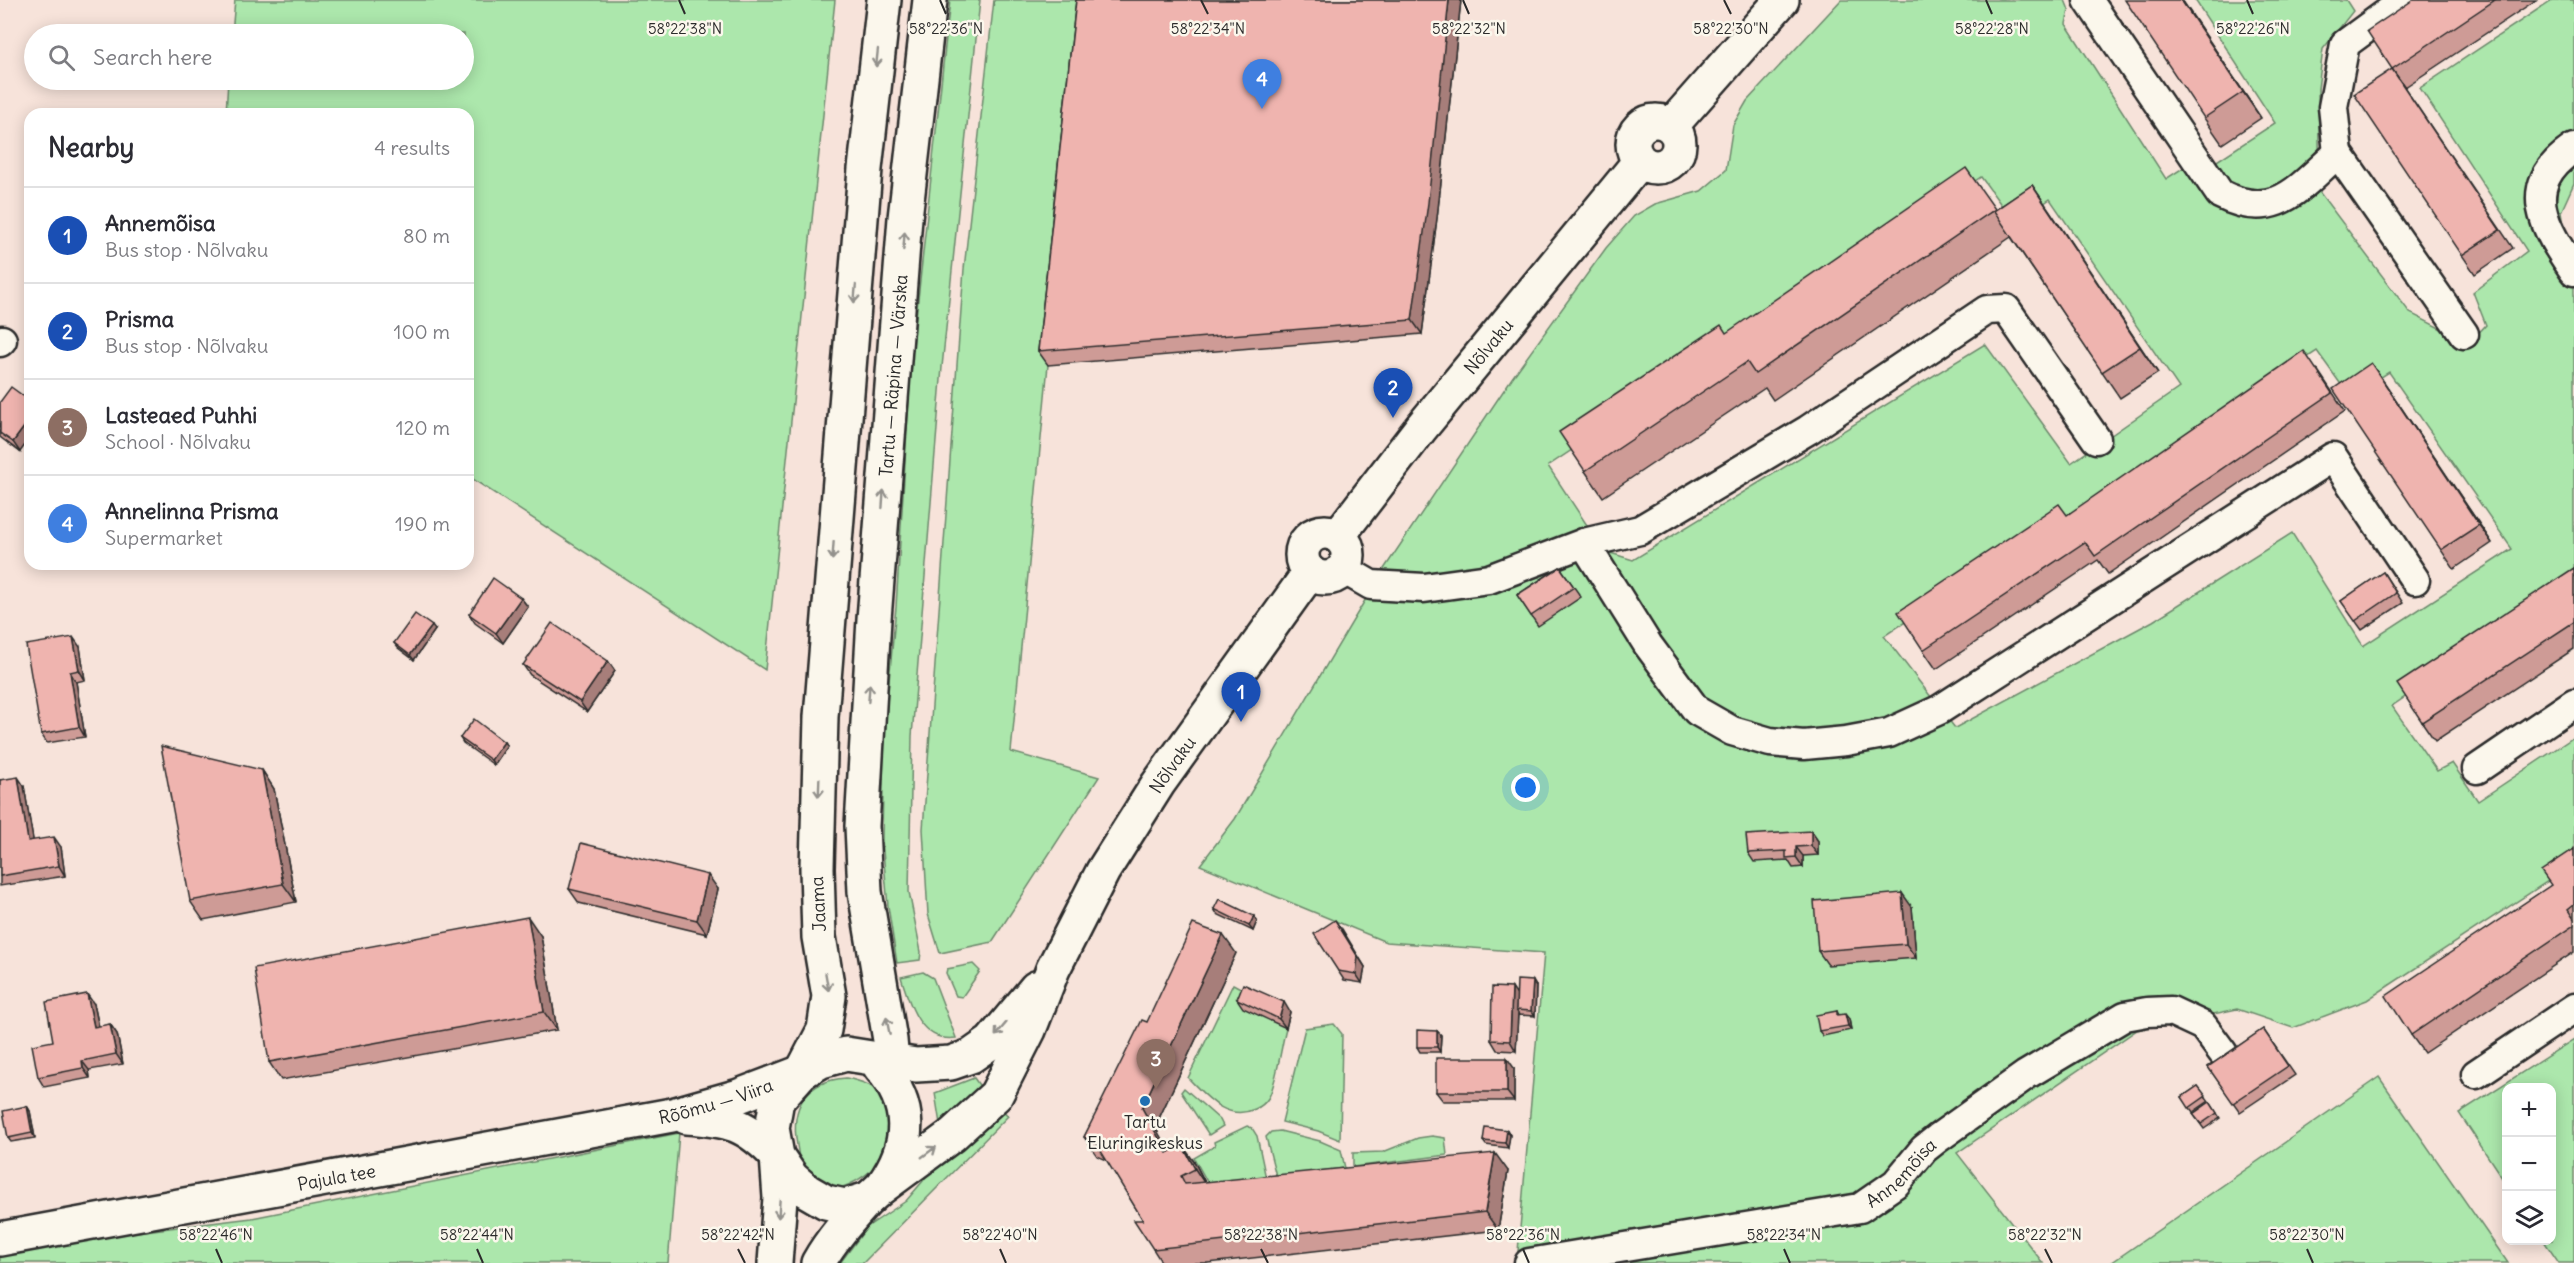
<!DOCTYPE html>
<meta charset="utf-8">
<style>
:root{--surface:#fff;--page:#f7f7f7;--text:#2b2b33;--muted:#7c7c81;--line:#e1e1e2;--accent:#111827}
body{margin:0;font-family:Delius,sans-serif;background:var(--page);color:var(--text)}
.controls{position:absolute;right:18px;bottom:18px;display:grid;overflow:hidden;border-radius:12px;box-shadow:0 3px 15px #0003}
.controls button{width:54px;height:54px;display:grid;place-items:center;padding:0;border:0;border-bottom:2px solid var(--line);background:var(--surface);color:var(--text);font:30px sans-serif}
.you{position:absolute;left:1526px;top:788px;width:21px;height:21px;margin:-15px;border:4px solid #fff;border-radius:50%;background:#1a73e8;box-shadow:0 0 0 9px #1a73e833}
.badge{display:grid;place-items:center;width:39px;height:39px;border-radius:50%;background:var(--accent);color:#fff;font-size:20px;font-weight:700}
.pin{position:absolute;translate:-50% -50px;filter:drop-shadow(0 2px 3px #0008)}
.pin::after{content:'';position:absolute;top:32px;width:21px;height:18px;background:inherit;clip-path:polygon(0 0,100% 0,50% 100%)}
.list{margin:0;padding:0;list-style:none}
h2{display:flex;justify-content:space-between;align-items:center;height:78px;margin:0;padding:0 24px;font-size:26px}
h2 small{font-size:20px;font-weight:400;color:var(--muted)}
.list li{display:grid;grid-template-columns:39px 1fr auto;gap:18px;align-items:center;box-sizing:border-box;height:96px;padding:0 24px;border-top:2px solid var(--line)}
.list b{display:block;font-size:22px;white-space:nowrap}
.list p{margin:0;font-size:20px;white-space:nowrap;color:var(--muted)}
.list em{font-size:20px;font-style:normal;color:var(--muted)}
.icon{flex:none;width:33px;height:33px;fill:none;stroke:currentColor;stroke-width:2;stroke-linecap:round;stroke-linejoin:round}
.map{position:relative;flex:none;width:2574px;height:1263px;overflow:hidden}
.search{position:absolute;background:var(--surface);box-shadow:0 3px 15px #0003;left:24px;top:24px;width:450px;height:66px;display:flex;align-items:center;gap:15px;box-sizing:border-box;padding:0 21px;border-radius:33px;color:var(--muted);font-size:22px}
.panel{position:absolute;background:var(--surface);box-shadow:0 3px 15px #0003;left:24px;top:108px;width:450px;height:462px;border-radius:18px}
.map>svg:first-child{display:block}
.green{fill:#ace7ac;stroke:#6c896c;stroke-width:1.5;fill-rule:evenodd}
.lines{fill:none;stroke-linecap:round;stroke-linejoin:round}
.street-casing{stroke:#2b2b2b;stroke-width:33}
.secondary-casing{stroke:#2b2b2b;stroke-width:38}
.street{stroke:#fbf7ec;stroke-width:28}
.secondary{stroke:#fbf7ec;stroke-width:33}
.wall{fill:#ce9b96;stroke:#2b2b2b;stroke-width:1.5}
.shaded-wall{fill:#a77e7a;stroke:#2b2b2b;stroke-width:1.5}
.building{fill:#efb4af;stroke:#2b2b2b;stroke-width:1.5}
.oneway{stroke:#93918c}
.ticks{fill:none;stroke:#2b2b2b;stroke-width:2}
.poi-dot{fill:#1f6fb2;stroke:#fbf7ec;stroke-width:2}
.labels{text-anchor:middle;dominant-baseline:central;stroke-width:5;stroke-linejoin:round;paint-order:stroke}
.street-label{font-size:18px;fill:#2b2b2b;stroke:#fbf7ec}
.poi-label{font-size:18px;fill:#2b2b2b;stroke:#fbf7ec}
.ticks-label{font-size:15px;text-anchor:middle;fill:#2b2b2b;stroke:#fbf7ec;stroke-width:5;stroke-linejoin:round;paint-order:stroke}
</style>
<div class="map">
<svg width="2574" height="1263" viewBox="0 0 2574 1263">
<rect width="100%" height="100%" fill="#f7e3da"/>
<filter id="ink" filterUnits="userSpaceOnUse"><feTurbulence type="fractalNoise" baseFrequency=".0167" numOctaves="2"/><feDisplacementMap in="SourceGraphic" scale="12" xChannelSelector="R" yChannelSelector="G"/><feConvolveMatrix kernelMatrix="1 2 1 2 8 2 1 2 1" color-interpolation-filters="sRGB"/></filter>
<g filter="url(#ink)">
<!-- green -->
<g class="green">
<path d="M235,0H835L765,670L468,476V114H226L228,80H464V34H232Z"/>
<path d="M950,0H980L942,367L912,736L909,892L921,952L920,960L897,963L888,906L882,840L884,735L896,607L911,365Z"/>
<path d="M994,0H1088L1048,365L1011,752L1099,777L992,942L940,953L928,914L923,829L964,269Z"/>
<path d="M1841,0H2065L2069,10L2066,24L2166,179L2183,168L2194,176L2275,123L2195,0H2346L2353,11L2323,49L2318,89L2320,193L2410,313L2469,343L2486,325L2473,292L2527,251L2420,88L2552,0H2574V183L2561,212L2570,272L2574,279V583L2392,706L2437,771L2452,763L2478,801L2574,737V864L2367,1000L2293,1028L2237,1009L2137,1030L1957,1153L2043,1263H1517L1544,953L1386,942L1200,865L1235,819L1380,575L1512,378L1606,248L1634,216L1655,204L1701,191L1726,170L1733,125L1747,101ZM1981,177L2015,224L2050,199L2179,388L2071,463L1985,344L1633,560L1604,551L1548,466ZM2317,351L2350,397L2389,372L2512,549L2363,646L2292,533L2153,621L1955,728L1884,636Z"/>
<path d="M973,964L980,971L978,974L962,997L956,996L946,973L947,969Z"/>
<path d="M923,972L933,978L956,1038C920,1043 909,1003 901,977Z"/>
<path d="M1233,984L1250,993L1286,1028C1281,1047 1277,1080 1269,1097C1266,1102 1260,1107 1255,1109C1226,1122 1206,1096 1188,1078Z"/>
<path d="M1334,1024L1342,1034L1340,1140L1318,1131L1282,1122L1305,1028Z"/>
<path d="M2574,1039V1263H2559L2544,1241L2552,1240V1088H2506V1184L2459,1113Z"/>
<path d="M2379,1077L2508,1263H2111Z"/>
<path d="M846,1078C877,1084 889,1095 890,1128C890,1133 891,1141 889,1146C882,1168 852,1187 831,1190C824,1185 811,1179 805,1171C800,1165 798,1153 797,1145C790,1106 806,1081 846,1078Z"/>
<path d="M974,1078L984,1092L940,1124L935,1093Z"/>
<path d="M1184,1088L1220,1120L1223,1126L1209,1135L1181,1092Z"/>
<path d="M1001,1108L1008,1116L863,1263H840L867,1227L906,1201L923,1181L933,1165Z"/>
<path d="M1247,1126L1252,1128L1257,1136L1268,1188L1214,1194L1194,1158L1215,1146L1214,1142Z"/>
<path d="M1280,1131L1320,1141L1341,1150L1345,1168L1276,1176L1266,1137L1271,1132Z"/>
<path d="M679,1133L668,1263H0V1256L120,1234L252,1218Z"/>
<path d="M1432,1136L1445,1138L1447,1155L1353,1167V1153L1383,1152L1418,1138Z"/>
</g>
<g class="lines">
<defs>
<g id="street">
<path d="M2088,0L2220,194C2276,223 2299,187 2338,153L2464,334"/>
<path d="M2574,148C2517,186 2545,228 2574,271"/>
<path d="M2338,153L2333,107L2345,44L2405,0"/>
<path d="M0,342L2,340"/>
<path d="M1584,543L1648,645L1697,711L1732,731L1770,742L1804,745L1846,741L1889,733L1939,710L2333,457L2415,580"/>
<path d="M1345,570L1371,585L1424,588L1489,579L1584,543L1640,530L1808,430L1987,310L2006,309L2096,439"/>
<path d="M2477,769L2574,703"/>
<path d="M2476,1074L2574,1008"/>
<path id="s1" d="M1529,1263L1860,1208L1896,1183L1924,1149L1938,1138L2026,1075L2125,1016L2147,1012L2171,1011L2203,1026L2223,1053"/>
</g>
<g id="secondary">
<circle cx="1656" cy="144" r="23"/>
<path d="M1671,126L1782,0"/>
<circle cx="1325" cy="555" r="23"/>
<path id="s2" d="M1338,536L1421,428L1640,161"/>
<path d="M802,1072L824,1030L829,996L819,937L817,868L821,717L865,169L884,0"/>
<path id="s3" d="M894,1084L890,1040L865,892L862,826L874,619L905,218L930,0"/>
<path d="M686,1117C730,1120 745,1123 777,1156"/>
<path id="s4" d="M882,1187L951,1136L996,1095L1029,1030L1053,969L1103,871L1158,784L1310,572"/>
<path d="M868,1199L845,1206L826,1202L807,1191L792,1178L777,1156L772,1128L777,1100L802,1072L821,1061L846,1054L916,1065L951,1063L971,1056L991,1042L1036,988"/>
<path id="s5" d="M0,1239L672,1115L739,1096L802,1072"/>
<path d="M775,1263L780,1198L777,1156"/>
<path d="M818,1263C831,1240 848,1221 866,1201C871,1196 878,1191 883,1185C912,1144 913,1105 880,1067"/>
</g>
</defs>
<!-- street casing -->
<use href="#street" class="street-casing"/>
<!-- secondary casing -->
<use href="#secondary" class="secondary-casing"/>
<!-- street -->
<use href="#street" class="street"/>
<!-- secondary -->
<use href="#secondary" class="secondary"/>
</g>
<!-- wall -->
<g class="wall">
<path d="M1076,0H1461L1437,218L1422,334L1048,365L1038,351Z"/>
<path d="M2182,0L2261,118L2222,144L2204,118Z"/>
<path d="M2413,0H2536L2405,87L2392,69Z"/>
<path d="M2392,69L2513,248L2475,274L2462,255Z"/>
<path d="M2032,185L2158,373L2120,398L2011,237L1773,400L1765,388L1603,497L1585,471L1727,333L1995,210Z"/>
<path d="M2317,369L2345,411L2108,574L2098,560L1936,669L1923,650L2067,515Z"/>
<path d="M2384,382L2492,543L2454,569L2441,550Z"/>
<path d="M0,402L20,452L0,437Z"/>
<path d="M1560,567L1581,597L1538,626L1517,595Z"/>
<path d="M2574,568V649L2435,741L2422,722Z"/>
<path d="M2383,572L2403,603L2362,630L2341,601Z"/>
<path d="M521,598L528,607L503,643L475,623L469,614Z"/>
<path d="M435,630L414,660L398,648L394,643Z"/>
<path d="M80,647L85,680L76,682L85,737L47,743L41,734Z"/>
<path d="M608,661L615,671L587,712L530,675L523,665Z"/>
<path d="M460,738L504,742L507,746L494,765L463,743Z"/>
<path d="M262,770L274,789L296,902L203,920L190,901Z"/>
<path d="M0,780L24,786L33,841L61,847L65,876L0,886Z"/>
<path d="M1811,831L1818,841V855L1803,856V867L1793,868L1788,860L1754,862L1748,853Z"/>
<path d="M2574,849V952L2424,1053L2411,1035L2551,885Z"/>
<path d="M569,889H718L707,934L579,903Z"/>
<path d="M1912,907L1916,958L1828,965L1818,951Z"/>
<path d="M1214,909L1257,921L1253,931L1217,914Z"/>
<path d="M1342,929L1365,967L1362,983L1344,980L1338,971Z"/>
<path d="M541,936L557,1030L281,1080L269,1062Z"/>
<path d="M1236,953L1155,1127L1169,1152L1182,1145L1195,1163L1205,1182L1508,1171L1498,1230L1208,1263H1162L1153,1249L1143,1220L1107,1160L1097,1156L1084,1137L1147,1022Z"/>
<path d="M1536,986L1535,1016L1519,1015L1518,1013L1516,1051L1497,1050L1491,1040L1516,994Z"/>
<path d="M1237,999L1290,1012L1286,1028L1243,1008Z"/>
<path d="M94,1004L99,1027L110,1024L117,1034L123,1064L89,1070L90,1078L44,1087L38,1077L53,1041Z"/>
<path d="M1837,1011L1839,1015L1849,1019L1851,1030L1823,1036L1819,1031Z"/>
<path d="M2263,1029L2295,1075L2240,1112L2208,1067Z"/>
<path d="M1437,1031L1441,1035L1440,1052H1420L1417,1047Z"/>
<path d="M1514,1068V1101H1443L1436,1092Z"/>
<path d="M2198,1086L2209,1101L2193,1112L2182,1097Z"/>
<path d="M2210,1102L2220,1118L2204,1129L2193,1114Z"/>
<path d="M27,1106L30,1111L35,1138L11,1142L8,1138Z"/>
<path d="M1507,1130L1510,1135L1508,1148L1486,1145L1483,1141Z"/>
</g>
<!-- shaded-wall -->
<g class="shaded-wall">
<path d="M1449,0H1461L1437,218L1422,334L1412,320Z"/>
<path d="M2181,0H2182L2261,118L2243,92Z"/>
<path d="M2032,185L2050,211L2158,373L2140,347Z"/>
<path d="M2371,363L2384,382L2492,543L2479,525Z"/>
<path d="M30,419V438L20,452L13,442Z"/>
<path d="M521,598L528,607L503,643L496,633Z"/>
<path d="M432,626L435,630L414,660L410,655Z"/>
<path d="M73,637L80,647L85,680L79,670Z"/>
<path d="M608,661L615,671L587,712L580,702Z"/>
<path d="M70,672L76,682L85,737L79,727Z"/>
<path d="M504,742L507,746L494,765L491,760Z"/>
<path d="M262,770L274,789L296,902L283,884Z"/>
<path d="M18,777L24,786L35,851L28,841Z"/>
<path d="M1811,831L1818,841V855L1811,846Z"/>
<path d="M54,837L61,847L65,876L59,866Z"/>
<path d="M1796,847L1803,856V867L1796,857Z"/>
<path d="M708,875L718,889L707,934L697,920Z"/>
<path d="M1902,893L1912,907L1916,958L1906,944Z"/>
<path d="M1254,916L1257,921L1253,931L1249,926Z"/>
<path d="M528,917L541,936L557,1030L544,1012Z"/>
<path d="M1335,920L1365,967L1362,983L1356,974Z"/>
<path d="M1223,935L1236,953L1155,1127L1180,1171L1167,1153L1142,1108Z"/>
<path d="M1533,981L1536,986L1535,1016L1531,1011Z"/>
<path d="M1512,988L1518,997L1516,1010L1518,1013L1516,1051L1510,1041Z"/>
<path d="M87,994L94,1004L101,1037L94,1027Z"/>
<path d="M1284,1002L1290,1012L1286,1028L1279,1019Z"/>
<path d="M1845,1014L1849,1019L1851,1030L1848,1026Z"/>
<path d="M110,1024L117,1034L123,1064L116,1054Z"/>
<path d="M1437,1031L1441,1035L1440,1052L1437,1047Z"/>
<path d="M1507,1058L1514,1068V1101L1507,1092Z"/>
<path d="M82,1061L89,1070L90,1078L83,1068Z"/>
<path d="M27,1106L30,1111L35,1138L32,1133Z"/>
<path d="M1507,1130L1510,1135L1508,1148L1505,1143Z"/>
<path d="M1182,1145L1195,1163L1207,1187L1195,1169Z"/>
<path d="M1495,1153L1508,1171L1498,1230L1485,1212Z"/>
</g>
<!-- building -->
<g class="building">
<path d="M1076,0H1449L1428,203L1412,320L1038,351Z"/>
<path d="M2125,0H2181L2243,92L2204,118Z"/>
<path d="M2413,0H2495L2392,69L2367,31Z"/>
<path d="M2392,69L2500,230L2462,255L2354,94Z"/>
<path d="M1966,168L1995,209L1755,374L1747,362L1585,471L1559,432L1721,325L1726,333Z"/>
<path d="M2032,185L2140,347L2102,372L1994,211Z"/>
<path d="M2304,351L2332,393L2095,556L2085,542L1923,650L1898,612L2059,504L2067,515Z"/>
<path d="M2371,363L2479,525L2441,550L2333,389Z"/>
<path d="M11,387L30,401V419L13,442L0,433V402Z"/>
<path d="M1560,567L1574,587L1531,616L1517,595Z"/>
<path d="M2574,568V622L2422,722L2397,684Z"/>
<path d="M2383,572L2396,593L2355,621L2341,601Z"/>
<path d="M493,578L521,598L496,633L469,614Z"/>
<path d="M415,614L432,626L410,655L394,643Z"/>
<path d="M552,623L608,661L580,702L523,665Z"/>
<path d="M73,637L79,670L70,672L79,727L41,734L26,645Z"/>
<path d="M474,719L504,742L491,760L460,738Z"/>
<path d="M161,746L262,770L283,884L190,901Z"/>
<path d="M18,777L28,841L54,837L59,866L0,876V780Z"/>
<path d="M1811,831V846L1796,847V857L1786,858V851L1748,853L1746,835Z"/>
<path d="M581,843L708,875L697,920L569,889Z"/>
<path d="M2574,849V905L2568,910L2574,919V925L2411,1035L2386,996L2551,885L2541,871Z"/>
<path d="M1902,893L1906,944L1818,951L1814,901Z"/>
<path d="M1219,899L1254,916L1249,926L1214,909Z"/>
<path d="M528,917L544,1012L269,1062L254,968Z"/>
<path d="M1335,920L1358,957L1356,974L1338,971L1314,934Z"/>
<path d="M1193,924L1223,935L1142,1108L1167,1153L1182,1145L1195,1169L1181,1176L1185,1184L1495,1153L1485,1212L1153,1249L1134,1220H1143L1096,1143L1084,1137L1142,1020L1147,1022Z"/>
<path d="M1517,980L1533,981L1531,1011L1516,1010Z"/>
<path d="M1243,984L1284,1002L1279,1019L1237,999Z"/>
<path d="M1492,987L1512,988L1510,1041L1491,1040Z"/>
<path d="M87,994L94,1027L110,1024L116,1054L82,1061L83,1068L38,1077L32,1045L53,1041L46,1002Z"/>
<path d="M1837,1011V1015L1845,1014L1848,1026L1819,1031L1816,1015Z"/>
<path d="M2263,1029L2288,1066L2233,1103L2208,1067Z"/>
<path d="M1417,1030L1437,1031V1047H1417Z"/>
<rect x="1436" y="1058" width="71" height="34"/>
<path d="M2198,1086L2206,1096L2189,1108L2182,1097Z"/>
<path d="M2210,1102L2217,1113L2201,1124L2193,1114Z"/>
<path d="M27,1106L32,1133L8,1138L3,1111Z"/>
<path d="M1485,1127L1507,1130L1505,1143L1483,1141Z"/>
</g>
<!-- one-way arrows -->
<defs><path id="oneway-shaft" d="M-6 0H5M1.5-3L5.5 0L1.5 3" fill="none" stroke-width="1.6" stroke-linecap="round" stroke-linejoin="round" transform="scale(1.5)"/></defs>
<g class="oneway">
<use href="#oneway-shaft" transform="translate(877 58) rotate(96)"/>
<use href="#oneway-shaft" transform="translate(904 241) rotate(-86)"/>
<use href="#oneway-shaft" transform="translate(855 294) rotate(95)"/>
<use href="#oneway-shaft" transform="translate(883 499) rotate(-86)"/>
<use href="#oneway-shaft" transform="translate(833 551) rotate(94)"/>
<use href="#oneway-shaft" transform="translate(869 693) rotate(-86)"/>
<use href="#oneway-shaft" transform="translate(819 788) rotate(92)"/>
<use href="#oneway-shaft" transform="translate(827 982) rotate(80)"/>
<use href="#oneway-shaft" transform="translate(888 1026) rotate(-101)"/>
<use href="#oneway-shaft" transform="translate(1001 1029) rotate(130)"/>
<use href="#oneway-shaft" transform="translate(929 1152) rotate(-36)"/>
<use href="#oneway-shaft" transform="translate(779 1209) rotate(94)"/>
</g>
</g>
<!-- ticks -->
<path class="ticks" d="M679,0L685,14M940,0L946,14M1201,0L1208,14M1463,0L1469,14M1724,0L1731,14M1986,0L1992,14M2247,0L2253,14M216,1249L222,1263M477,1249L483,1263M738,1249L745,1263M1000,1249L1006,1263M1261,1249L1268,1263M1523,1249L1529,1263M1784,1249L1790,1263M2045,1249L2052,1263M2307,1249L2313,1263"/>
<!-- markers -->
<circle class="poi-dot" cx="1145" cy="1101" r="6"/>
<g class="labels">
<!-- street labels -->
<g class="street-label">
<text stroke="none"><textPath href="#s2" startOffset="242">Nõlvaku</textPath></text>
<text stroke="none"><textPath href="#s3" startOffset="712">Tartu — Räpina — Värska</textPath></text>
<text stroke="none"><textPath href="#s4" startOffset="522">Nõlvaku</textPath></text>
<text transform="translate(818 904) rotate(-93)">Jaama</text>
<text stroke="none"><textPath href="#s5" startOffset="729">Rõõmu — Viira</textPath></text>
<text stroke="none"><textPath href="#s1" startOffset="390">Annemõisa</textPath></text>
<text stroke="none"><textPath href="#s5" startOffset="342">Pajula tee</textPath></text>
</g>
<!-- poi labels -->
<g class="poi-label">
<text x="1145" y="1121">Tartu<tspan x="1145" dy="21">Eluringikeskus</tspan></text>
</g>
</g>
<g class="ticks-label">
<text x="1208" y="34">58°22'34"N</text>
<text x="1731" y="34">58°22'30"N</text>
<text x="2253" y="34">58°22'26"N</text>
<text x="685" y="34">58°22'38"N</text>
<text x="946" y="34">58°22'36"N</text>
<text x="1469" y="34">58°22'32"N</text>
<text x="1992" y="34">58°22'28"N</text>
<text x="477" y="1240">58°22'44"N</text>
<text x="738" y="1240">58°22'42"N</text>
<text x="1000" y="1240">58°22'40"N</text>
<text x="1261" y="1240">58°22'38"N</text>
<text x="1523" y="1240">58°22'36"N</text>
<text x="1784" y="1240">58°22'34"N</text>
<text x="2045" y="1240">58°22'32"N</text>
<text x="2307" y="1240">58°22'30"N</text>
<text x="216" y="1240">58°22'46"N</text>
</g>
</svg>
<div class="controls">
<button>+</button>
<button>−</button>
<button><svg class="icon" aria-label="layers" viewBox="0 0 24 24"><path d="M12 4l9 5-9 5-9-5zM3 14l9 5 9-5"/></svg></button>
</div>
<div class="you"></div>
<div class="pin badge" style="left:1241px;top:722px;background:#1a4fb4">1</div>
<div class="pin badge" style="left:1393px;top:418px;background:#1a4fb4">2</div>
<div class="pin badge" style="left:1156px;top:1089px;background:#8d6e63">3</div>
<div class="pin badge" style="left:1262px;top:109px;background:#3f7fe0">4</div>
<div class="search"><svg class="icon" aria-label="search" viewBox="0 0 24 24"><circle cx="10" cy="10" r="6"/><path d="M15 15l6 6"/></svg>Search here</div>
<section class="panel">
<h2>Nearby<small>4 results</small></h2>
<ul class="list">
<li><span class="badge" style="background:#1a4fb4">1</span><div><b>Annemõisa</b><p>Bus stop · Nõlvaku</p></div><em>80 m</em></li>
<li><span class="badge" style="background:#1a4fb4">2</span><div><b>Prisma</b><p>Bus stop · Nõlvaku</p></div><em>100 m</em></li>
<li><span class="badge" style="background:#8d6e63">3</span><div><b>Lasteaed Puhhi</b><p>School · Nõlvaku</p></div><em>120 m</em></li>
<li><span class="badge" style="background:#3f7fe0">4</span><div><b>Annelinna Prisma</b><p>Supermarket</p></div><em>190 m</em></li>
</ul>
</section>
</div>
